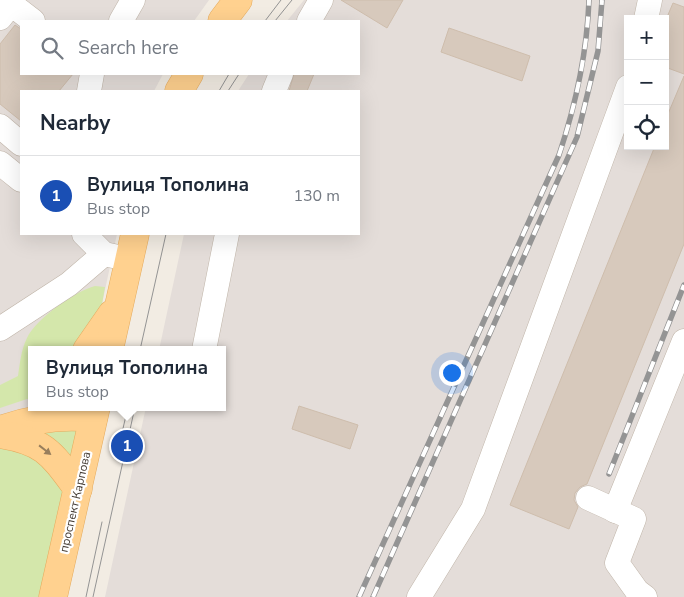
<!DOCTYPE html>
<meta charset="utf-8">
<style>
:root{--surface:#fff;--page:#f2f2f3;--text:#1f2937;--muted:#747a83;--line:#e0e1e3;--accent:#db2777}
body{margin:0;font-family:"Nunito Sans",sans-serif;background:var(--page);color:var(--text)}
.controls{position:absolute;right:15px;top:15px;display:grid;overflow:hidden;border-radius:0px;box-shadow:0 5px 20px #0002}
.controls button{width:45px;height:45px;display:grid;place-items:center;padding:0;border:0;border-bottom:1px solid var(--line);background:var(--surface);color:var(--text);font:25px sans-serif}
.you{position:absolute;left:451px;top:372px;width:18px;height:18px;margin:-12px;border:4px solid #fff;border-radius:50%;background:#1a73e8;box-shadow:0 0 0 8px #1a73e833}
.badge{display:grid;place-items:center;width:32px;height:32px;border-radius:50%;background:var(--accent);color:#fff;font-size:16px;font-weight:700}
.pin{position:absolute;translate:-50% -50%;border:2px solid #fff;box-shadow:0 1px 5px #0006}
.popup{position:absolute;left:28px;top:346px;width:198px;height:65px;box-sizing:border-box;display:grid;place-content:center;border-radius:0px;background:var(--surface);filter:drop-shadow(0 1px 4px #0005);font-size:16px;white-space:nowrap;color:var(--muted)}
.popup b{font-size:19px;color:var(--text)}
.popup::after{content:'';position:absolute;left:50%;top:100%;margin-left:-10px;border:10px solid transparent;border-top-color:var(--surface)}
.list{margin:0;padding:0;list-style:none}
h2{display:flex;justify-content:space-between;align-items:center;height:65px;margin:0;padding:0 20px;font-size:21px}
h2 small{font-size:16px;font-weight:400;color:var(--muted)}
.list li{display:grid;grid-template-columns:32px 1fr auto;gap:15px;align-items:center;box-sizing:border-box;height:80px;padding:0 20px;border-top:1px solid var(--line)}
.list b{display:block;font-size:19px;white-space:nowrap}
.list p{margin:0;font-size:16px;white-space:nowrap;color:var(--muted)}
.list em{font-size:16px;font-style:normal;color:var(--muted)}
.icon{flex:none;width:28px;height:28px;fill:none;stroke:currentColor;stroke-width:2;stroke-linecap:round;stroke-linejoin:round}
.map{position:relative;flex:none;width:684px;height:597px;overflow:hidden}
.search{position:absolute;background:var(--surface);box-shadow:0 5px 20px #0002;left:20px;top:20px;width:340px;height:55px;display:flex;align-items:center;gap:12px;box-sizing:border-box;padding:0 18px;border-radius:0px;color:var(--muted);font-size:19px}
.panel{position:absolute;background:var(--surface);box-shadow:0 5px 20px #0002;left:20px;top:90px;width:340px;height:145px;border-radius:0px}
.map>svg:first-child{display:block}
.industrial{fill:#e4ddd9;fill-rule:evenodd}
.green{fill:#d4e7ab}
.building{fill:#d7c9bc;stroke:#cebdac}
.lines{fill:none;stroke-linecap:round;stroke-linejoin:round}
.minor-casing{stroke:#c0b5a9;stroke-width:25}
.major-casing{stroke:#e5ab5e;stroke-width:29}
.minor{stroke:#fff;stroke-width:24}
.major{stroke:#ffd18f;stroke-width:28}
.tram{stroke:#949494;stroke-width:1}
.rail-casing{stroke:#949494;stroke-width:5.5}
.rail{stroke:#fff;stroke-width:4;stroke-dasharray:11;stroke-linecap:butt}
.oneway{fill:#987e5c}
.labels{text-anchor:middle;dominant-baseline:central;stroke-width:4.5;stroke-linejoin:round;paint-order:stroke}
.street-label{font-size:12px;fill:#443b33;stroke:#fff}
</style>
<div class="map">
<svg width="684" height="597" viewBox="0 0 684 597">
<rect width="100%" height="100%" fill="#f2ece3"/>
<!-- industrial -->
<g class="industrial">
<path d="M0,0H209L194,21H21V74H163L154,91H21V234H117L92,350H32V407L0,429Z"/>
<path d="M304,0H684V597H105L146,407H222V350H159L184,234H359V91H238L249,74H359V21H287ZM628,19H665V146H628Z"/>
</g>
<!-- green -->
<g class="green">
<path d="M95,286L105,287L100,316L78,350H32V401L27,399L0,408V385L18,376C20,363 21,350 27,338C36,319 75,291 95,286Z"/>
<path d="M80,407L68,486L43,597H0V429Z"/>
</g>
<!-- building -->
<g class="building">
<path d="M341,0H403L387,28Z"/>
<path d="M673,3L684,7V74L665,67V22Z"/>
<path d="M15,25L21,29V74H73L59,91H21V121L0,104V44Z"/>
<path d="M449,28L530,56L522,81L441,52Z"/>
<path d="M294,74H314L307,91H289Z"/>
<path d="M684,76V244L587,484L580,487L575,493L574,500L578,507L569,529L510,505L655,146H665V121Z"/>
<path d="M299,406L358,425L350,449L292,429Z"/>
</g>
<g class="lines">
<defs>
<g id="minor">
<path d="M0,18L11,4L33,21"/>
<path d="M646,19L650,0"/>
<path d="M121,21L133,0"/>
<path d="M309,21L321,0"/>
<path d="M89,91L92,74"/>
<path d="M274,91L281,74"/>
<path d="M0,126L21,144"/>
<path d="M0,163L21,180"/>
<path d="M84,234L104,254L118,257"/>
<path d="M0,329L69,284L104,254"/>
<path d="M204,350L227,234"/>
<path d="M588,498L634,519L617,563L637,591L645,597"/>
<path d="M615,511L684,341"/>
<path d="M419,597L473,509L628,87"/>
</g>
<g id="major">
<path d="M222,21L238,0"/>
<path d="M179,91L189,74"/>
<path d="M87,350L112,314"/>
<path d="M109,350L135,234"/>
<path d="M0,430C31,419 61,414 93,418"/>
<path d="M0,434C45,441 52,454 78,489"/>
<path d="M53,597L96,407"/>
</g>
</defs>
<!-- minor casing -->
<use href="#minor" class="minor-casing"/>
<!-- major casing -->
<use href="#major" class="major-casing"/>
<!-- minor -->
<use href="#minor" class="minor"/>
<!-- major -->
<use href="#major" class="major"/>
<!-- tram -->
<g class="tram">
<path d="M265,21L281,0"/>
<path d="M275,21L292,0"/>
<path d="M219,91L229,74"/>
<path d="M228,91L239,74"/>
<path d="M140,350L166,234"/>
<path d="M121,437L128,407"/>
<path d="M86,597L102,522"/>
<path d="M93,597L135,407"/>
</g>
<defs>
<g id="rail">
<path d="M609,474L684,285"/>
<path d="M359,597L559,155C576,104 587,53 589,0"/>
<path d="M373,597L577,137L598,51L602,0"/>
</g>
</defs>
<!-- rail casing -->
<use href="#rail" class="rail-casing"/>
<!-- rail -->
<use href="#rail" class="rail"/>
</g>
<!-- one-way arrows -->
<defs><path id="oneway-solid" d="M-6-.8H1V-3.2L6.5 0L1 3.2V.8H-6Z" transform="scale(1.25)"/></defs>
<use class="oneway" href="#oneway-solid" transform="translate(45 450) rotate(38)"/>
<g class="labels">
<!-- street labels -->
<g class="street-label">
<text transform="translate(75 502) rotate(-77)">проспект Карпова</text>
</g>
</g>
</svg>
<div class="controls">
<button>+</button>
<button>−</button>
<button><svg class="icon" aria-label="locate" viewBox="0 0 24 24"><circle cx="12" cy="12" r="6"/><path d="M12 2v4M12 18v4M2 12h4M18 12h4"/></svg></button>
</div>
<div class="you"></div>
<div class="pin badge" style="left:127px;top:446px;background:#1a4fb4">1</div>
<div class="popup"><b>Вулиця Тополина</b>Bus stop</div>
<div class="search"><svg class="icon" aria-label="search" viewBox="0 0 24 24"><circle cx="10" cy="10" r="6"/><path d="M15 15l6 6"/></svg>Search here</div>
<section class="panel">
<h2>Nearby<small></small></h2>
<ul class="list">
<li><span class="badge" style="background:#1a4fb4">1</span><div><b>Вулиця Тополина</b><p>Bus stop</p></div><em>130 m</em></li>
</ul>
</section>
</div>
